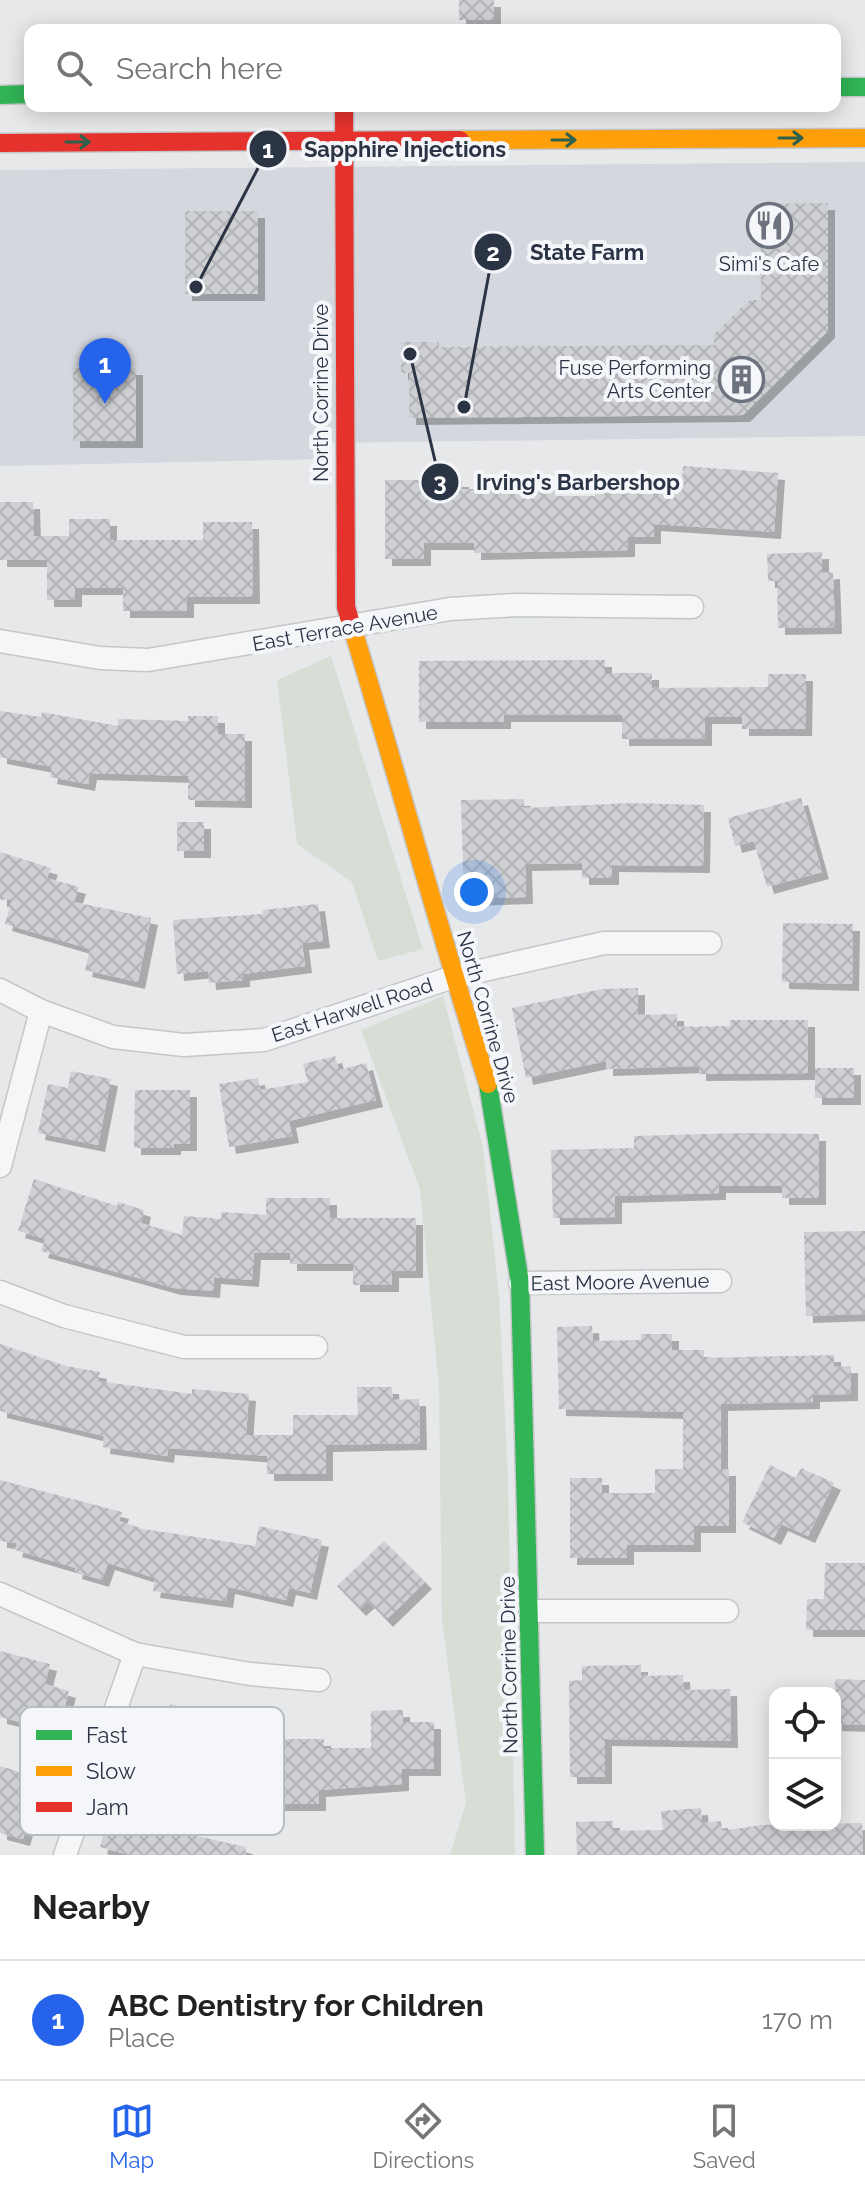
<!DOCTYPE html>
<style>
:root{--surface:#fff;--page:#f6f6f6;--text:#222;--muted:#767676;--line:#e0e0e0;--accent:#2563eb}
body{margin:0;font-family:Raleway,sans-serif;background:var(--page);color:var(--text)}
.controls{position:absolute;right:24px;bottom:24px;display:grid;overflow:hidden;border-radius:16px;box-shadow:0 4px 20px #0003}
.controls button{width:72px;height:72px;display:grid;place-items:center;padding:0;border:0;border-bottom:2px solid var(--line);background:var(--surface);color:var(--text);font:40px sans-serif}
.you{position:absolute;left:474px;top:892px;width:28px;height:28px;margin:-20px;border:6px solid #fff;border-radius:50%;background:#1a73e8;box-shadow:0 0 0 12px #1a73e833}
.badge{display:grid;place-items:center;width:52px;height:52px;border-radius:50%;background:var(--accent);color:#fff;font-size:26px;font-weight:700}
.pin{position:absolute;translate:-50% -66px;filter:drop-shadow(0 2px 4px #0008)}
.pin::after{content:'';position:absolute;top:42px;width:28px;height:24px;background:inherit;clip-path:polygon(0 0,100% 0,50% 100%)}
.list{margin:0;padding:0;list-style:none}
h2{display:flex;justify-content:space-between;align-items:center;height:104px;margin:0;padding:0 32px;font-size:34px}
h2 small{font-size:26px;font-weight:400;color:var(--muted)}
.list li{display:grid;grid-template-columns:52px 1fr auto;gap:24px;align-items:center;box-sizing:border-box;height:120px;padding:0 32px;border-top:2px solid var(--line)}
.list b{display:block;font-size:30px;white-space:nowrap}
.list p{margin:0;font-size:26px;white-space:nowrap;color:var(--muted)}
.list em{font-size:26px;font-style:normal;color:var(--muted)}
.icon{flex:none;width:44px;height:44px;fill:none;stroke:currentColor;stroke-width:2;stroke-linecap:round;stroke-linejoin:round}
.map{position:relative;flex:none;width:865px;height:1855px;overflow:hidden}
.search{position:absolute;background:var(--surface);box-shadow:0 4px 20px #0003;left:24px;right:24px;top:24px;height:88px;display:flex;align-items:center;gap:20px;box-sizing:border-box;padding:0 28px;border-radius:16px;color:var(--muted);font-size:30px}
.sheet{height:224px;background:var(--surface)}
nav{display:flex;justify-content:space-around;align-items:center;box-sizing:border-box;height:112px;border-top:2px solid var(--line);background:var(--surface);font-size:22px;color:var(--muted)}
nav a{display:grid;justify-items:center;gap:4px}
nav .on{color:var(--accent)}
.map>svg:first-child{display:block}
.built{fill:#d4d7dd}
.green{fill:#d6ded6}
.building{fill:url(#building-cross-hatch);filter:url(#shadow)}
.lines{fill:none;stroke-linecap:round;stroke-linejoin:round}
.street-casing{stroke:#c4c6c8;stroke-width:25}
.fast-casing{stroke:#c4c6c8;stroke-width:21}
.slow-casing{stroke:#c4c6c8;stroke-width:21}
.jam-casing{stroke:#c4c6c8;stroke-width:21}
.street{stroke:#f5f6f7;stroke-width:22}
.fast{stroke:#30b455;stroke-width:18}
.slow{stroke:#ff9f0a;stroke-width:18}
.jam{stroke:#e5322d;stroke-width:18}
.oneway{stroke:#2d614b}
.labels{text-anchor:middle;dominant-baseline:central;stroke-width:8;stroke-linejoin:round;paint-order:stroke}
.poi-label{font-size:20px;fill:#2b3445;stroke:#f4f6f9}
.street-label{font-size:20px;fill:#2b3445;stroke:#f4f6f9}
.key{fill:#f4f6f9;stroke:#b8bcc3;stroke-width:2}
.key-label{font-size:22px;fill:#2b3445}
.leader{fill:none;stroke:#2b3445;stroke-width:3}
.callout-dot{fill:#2b3445;stroke:#f4f6f9;stroke-width:3}
.mark-label{font-size:24px;text-anchor:middle;font-weight:bold;fill:#fff}
.callout-label{font-size:22px;text-anchor:middle;font-weight:bold;fill:#2b3445;stroke:#f4f6f9;stroke-width:8;stroke-linejoin:round;paint-order:stroke}
</style>
<div class="map">
<svg width="865" height="1855" viewBox="0 0 865 1855">
<defs>
<pattern id="building-cross-hatch" width="8" height="8" patternUnits="userSpaceOnUse" patternTransform="scale(2)"><rect width="8" height="8" fill="#ced0d3"/><path d="M0 0l8 8M0 8l8-8" fill="none" stroke="#b1b3b6"/></pattern>
<filter id="shadow"><feDropShadow dx="7" dy="7" stdDeviation="0" flood-color="#0004"/></filter>
</defs>
<rect width="100%" height="100%" fill="#e6e8ea"/>
<!-- built -->
<path class="built" d="M865,162V436L326,443L325,459L0,466V170Z"/>
<!-- green -->
<g class="green">
<path d="M331,656L423,949L378,961L352,882L297,844L277,680Z"/>
<path d="M443,996L483,1147L499,1295L508,1479L515,1855H450L466,1803L442,1620L439,1387L420,1189L361,1030Z"/>
</g>
<!-- building -->
<g class="building">
<rect x="459" y="0" width="35" height="20"/>
<path d="M828,203V331L743,415L409,418V373H401V342H439V347L714,345V334L750,300H761L760,204Z"/>
<rect x="185" y="211" width="73" height="83"/>
<rect x="73" y="368" width="63" height="73"/>
<path d="M683,466L778,473L774,532L654,524V537H628V550L474,553V543H424V559H385V480H462V489H555V496H595V485H682Z"/>
<path d="M0,502H33L34,536H69V519H110V540H203V522H252L253,597H187V611H123V588H75V600H47V560H0Z"/>
<path d="M822,552V573L833,572L835,627L778,628L777,581H768L767,554Z"/>
<path d="M605,660V673H652V688L768,687V674H806L805,729H742V717H705V739H622V715H504V722H419V661Z"/>
<path d="M0,711L41,717L42,712L118,726V719L188,721V716H218V734H245V801L188,800V776L90,773L88,784L50,777L52,767L0,757Z"/>
<path d="M801,798L822,872L767,887L754,841L735,846L728,818Z"/>
<path d="M524,799V808L632,803L704,805L703,866L612,865V878H582V863L525,864L526,897L464,899L461,800Z"/>
<rect x="177" y="822" width="27" height="29"/>
<path d="M0,852L51,868L47,878L79,887L74,902L151,918L138,982L85,970L90,949L5,924L12,899L0,900Z"/>
<path d="M318,904L323,941L302,943L305,966L243,974V980L209,983L208,971L177,974L173,920L263,914V910Z"/>
<path d="M783,923L853,924L852,984L782,982Z"/>
<path d="M638,988V1015L677,1014V1027L730,1026V1020H808V1073L699,1074V1066L606,1069V1061L526,1078L512,1008L602,989Z"/>
<path d="M335,1056L339,1070L366,1063L376,1100L289,1121L292,1136L229,1147L219,1084L258,1078L260,1090L308,1082L303,1064Z"/>
<rect x="815" y="1068" width="39" height="30"/>
<path d="M71,1071L111,1079L98,1145L38,1133L48,1084L68,1088Z"/>
<path d="M135,1090H190V1144H174V1148H134Z"/>
<path d="M744,1133L819,1134V1198H782V1186H719V1193L615,1196V1217L553,1218L551,1150L634,1148V1136Z"/>
<path d="M34,1179L117,1206L118,1202L144,1210L141,1223L182,1235L184,1216L221,1219L222,1212L266,1215V1198H330V1218H416V1271H392V1285H353V1264H290V1253H254L252,1280L214,1277L213,1291L174,1288L41,1251L45,1239L18,1231Z"/>
<path d="M865,1231V1314L806,1316L804,1232Z"/>
<path d="M592,1326L593,1341L641,1340V1334H672V1350H704V1358L834,1355V1367L851,1366V1394L813,1395V1402L721,1404V1469H729V1526H694V1545H627V1558H570V1478H602V1493H655V1469H683V1412L559,1409L557,1327Z"/>
<path d="M0,1344L66,1366L100,1372L98,1381L192,1394V1389L249,1394L246,1435H293V1415H358L357,1387H392L393,1400L419,1399L420,1443L326,1445V1474H267V1456L168,1448L167,1456L103,1447L104,1436L0,1411Z"/>
<path d="M770,1465L796,1478L801,1468L834,1483L808,1536L781,1524L774,1538L742,1522Z"/>
<path d="M0,1480L122,1512L119,1521L143,1529L255,1546L259,1526L322,1540L310,1593L289,1588L286,1600L228,1587L226,1601L153,1591L155,1578L108,1563L102,1580L75,1572L76,1568L15,1550L17,1543L0,1541Z"/>
<path d="M384,1541L425,1582L386,1620L368,1601L359,1609L337,1586Z"/>
<path d="M825,1563H865V1630H806L807,1599H824Z"/>
<path d="M0,1651L50,1664L45,1684L69,1691L58,1731L0,1717Z"/>
<path d="M641,1665V1676L683,1675L684,1690L730,1689L731,1741L605,1739V1777H570L569,1681L582,1680V1666Z"/>
<path d="M835,1679L865,1680V1725L835,1724Z"/>
<path d="M170,1704L274,1731L271,1739H324V1748H371V1711L403,1710V1722H434V1769H402V1784L319,1790V1804H278V1787L129,1747L140,1712L165,1720Z"/>
<path d="M0,1766L23,1773L20,1783L38,1788L23,1839L0,1833Z"/>
<path d="M111,1804L146,1813L147,1806L169,1812L165,1829L246,1847L245,1855H130L100,1847Z"/>
<path d="M701,1808L702,1823L721,1821L722,1831L761,1825L862,1823L863,1855H577L576,1822L613,1821V1831L663,1830L661,1811Z"/>
</g>
<g class="lines">
<defs>
<g id="street">
<path d="M0,641L100,658L148,660L450,609L516,605L692,607"/>
<path d="M0,990L41,1011L113,1037L184,1045L264,1040L453,977L604,943H710"/>
<path d="M0,1166L41,1011"/>
<path d="M520,1283L720,1281"/>
<path d="M0,1292L64,1316L184,1347H316"/>
<path d="M0,1594L135,1654L250,1674L319,1680"/>
<path d="M530,1611H727"/>
<path d="M65,1855L135,1654"/>
</g>
<g id="fast">
<path d="M835,87H865"/>
<path d="M0,95L30,94"/>
<path d="M488,1084L520,1283L535,1855"/>
</g>
<g id="slow">
<path d="M460,140L865,138"/>
<path d="M349,617C397,772 438,930 488,1084"/>
</g>
<g id="jam">
<path d="M344,106L346,607L349,617"/>
<path d="M0,143L460,140"/>
</g>
</defs>
<!-- street casing -->
<use href="#street" class="street-casing"/>
<!-- fast casing -->
<use href="#fast" class="fast-casing"/>
<!-- slow casing -->
<use href="#slow" class="slow-casing"/>
<!-- jam casing -->
<use href="#jam" class="jam-casing"/>
<!-- street -->
<use href="#street" class="street"/>
<!-- fast -->
<use href="#fast" class="fast"/>
<!-- slow -->
<use href="#slow" class="slow"/>
<!-- jam -->
<use href="#jam" class="jam"/>
</g>
<!-- one-way arrows -->
<defs><path id="oneway-shaft" d="M-6 0H5M1.5-3L5.5 0L1.5 3" fill="none" stroke-width="1.6" stroke-linecap="round" stroke-linejoin="round" transform="scale(2)"/></defs>
<g class="oneway">
<use href="#oneway-shaft" transform="translate(791 138)"/>
<use href="#oneway-shaft" transform="translate(564 140)"/>
<use href="#oneway-shaft" transform="translate(78 142)"/>
</g>
<!-- icons -->
<defs>
<symbol id="restaurant-ring" viewBox="-11 -11 22 22"><circle r="9.5" fill="#f4f6f9" stroke="#6c737f" stroke-width="1.5"/><path d="M-5-6h1v4h1v-4h1v4h1v-4h1v5L-1.5 .5V6h-2V.5L-5-1ZM5-6V6H3V1.5H1.5Q1.5-4 5-6Z" fill="#6c737f"/></symbol>
<symbol id="building-ring" viewBox="-11 -11 22 22"><circle r="9.5" fill="#f4f6f9" stroke="#6c737f" stroke-width="1.5"/><path d="M-4-6H4V6H1V3H-1V6H-4ZM-2.5-4.3h1.7v1.8h-1.7ZM.8-4.3h1.7v1.8H.8ZM-2.5-1h1.7V.8h-1.7ZM.8-1h1.7V.8H.8Z" fill="#6c737f"/></symbol>
</defs>
<g fill-rule="evenodd">
<use href="#restaurant-ring" x="744" y="200" width="51" height="51"/>
<use href="#building-ring" x="716" y="354" width="51" height="51"/>
</g>
<g class="labels">
<!-- poi labels -->
<g class="poi-label">
<text x="769" y="264">Simi's Cafe</text>
<text x="711" y="368" text-anchor="end">Fuse Performing<tspan x="711" dy="23">Arts Center</tspan></text>
</g>
<!-- street labels -->
<g class="street-label">
<text transform="translate(321 393) rotate(-90)">North Corrine Drive</text>
<text transform="translate(345 628) rotate(-10)">East Terrace Avenue</text>
<text transform="translate(352 1010) rotate(-18)">East Harwell Road</text>
<text transform="translate(488 1017) rotate(74)">North Corrine Drive</text>
<text transform="translate(620 1282) rotate(-1)">East Moore Avenue</text>
<text transform="translate(509 1665) rotate(-91)">North Corrine Drive</text>
</g>
</g>
<!-- legend -->
<rect x="20" y="1707" width="264" height="128" rx="12" class="key"/>
<rect x="36" y="1730" width="36" height="10" fill="#30b455"/>
<rect x="36" y="1766" width="36" height="10" fill="#ff9f0a"/>
<rect x="36" y="1802" width="36" height="10" fill="#e5322d"/>
<g class="key-label">
<text x="86" y="1743">Fast</text>
<text x="86" y="1779">Slow</text>
<text x="86" y="1815">Jam</text>
</g>
<!-- callouts -->
<path class="leader" d="M196 287L268 149M464 407L493 252M410 354L440 482"/>
<g class="callout-dot">
<circle cx="196" cy="287" r="8"/>
<circle cx="464" cy="407" r="8"/>
<circle cx="410" cy="354" r="8"/>
<circle cx="268" cy="149" r="20"/>
<circle cx="493" cy="252" r="20"/>
<circle cx="440" cy="482" r="20"/>
</g>
<g class="mark-label">
<text x="268" y="158">1</text>
<text x="493" y="261">2</text>
<text x="440" y="490">3</text>
</g>
<g class="callout-label">
<text x="405" y="157">Sapphire Injections</text>
<text x="587" y="260">State Farm</text>
<text x="578" y="490">Irving's Barbershop</text>
</g>
</svg>
<div class="controls">
<button><svg class="icon" aria-label="locate" viewBox="0 0 24 24"><circle cx="12" cy="12" r="6"/><path d="M12 2v4M12 18v4M2 12h4M18 12h4"/></svg></button>
<button><svg class="icon" aria-label="layers" viewBox="0 0 24 24"><path d="M12 4l9 5-9 5-9-5zM3 14l9 5 9-5"/></svg></button>
</div>
<div class="you"></div>
<div class="pin badge" style="left:105px;top:404px">1</div>
<div class="search"><svg class="icon" aria-label="search" viewBox="0 0 24 24"><circle cx="10" cy="10" r="6"/><path d="M15 15l6 6"/></svg>Search here</div>
</div>
<section class="sheet">
<h2>Nearby<small></small></h2>
<ul class="list">
<li><span class="badge">1</span><div><b>ABC Dentistry for Children</b><p>Place</p></div><em>170 m</em></li>
</ul>
</section>
<nav>
<a class="on"><svg class="icon" aria-label="map" viewBox="0 0 24 24"><path d="M3 6l6-2 6 2 6-2v14l-6 2-6-2-6 2zM9 4v14M15 6v14"/></svg>Map</a>
<a><svg class="icon" aria-label="directions" viewBox="0 0 24 24"><path d="M12 3l9 9-9 9-9-9zM9 14v-3h6M13 9l2 2-2 2"/></svg>Directions</a>
<a><svg class="icon" aria-label="saved" viewBox="0 0 24 24"><path d="M7 4h10v16l-5-4-5 4z"/></svg>Saved</a>
</nav>
